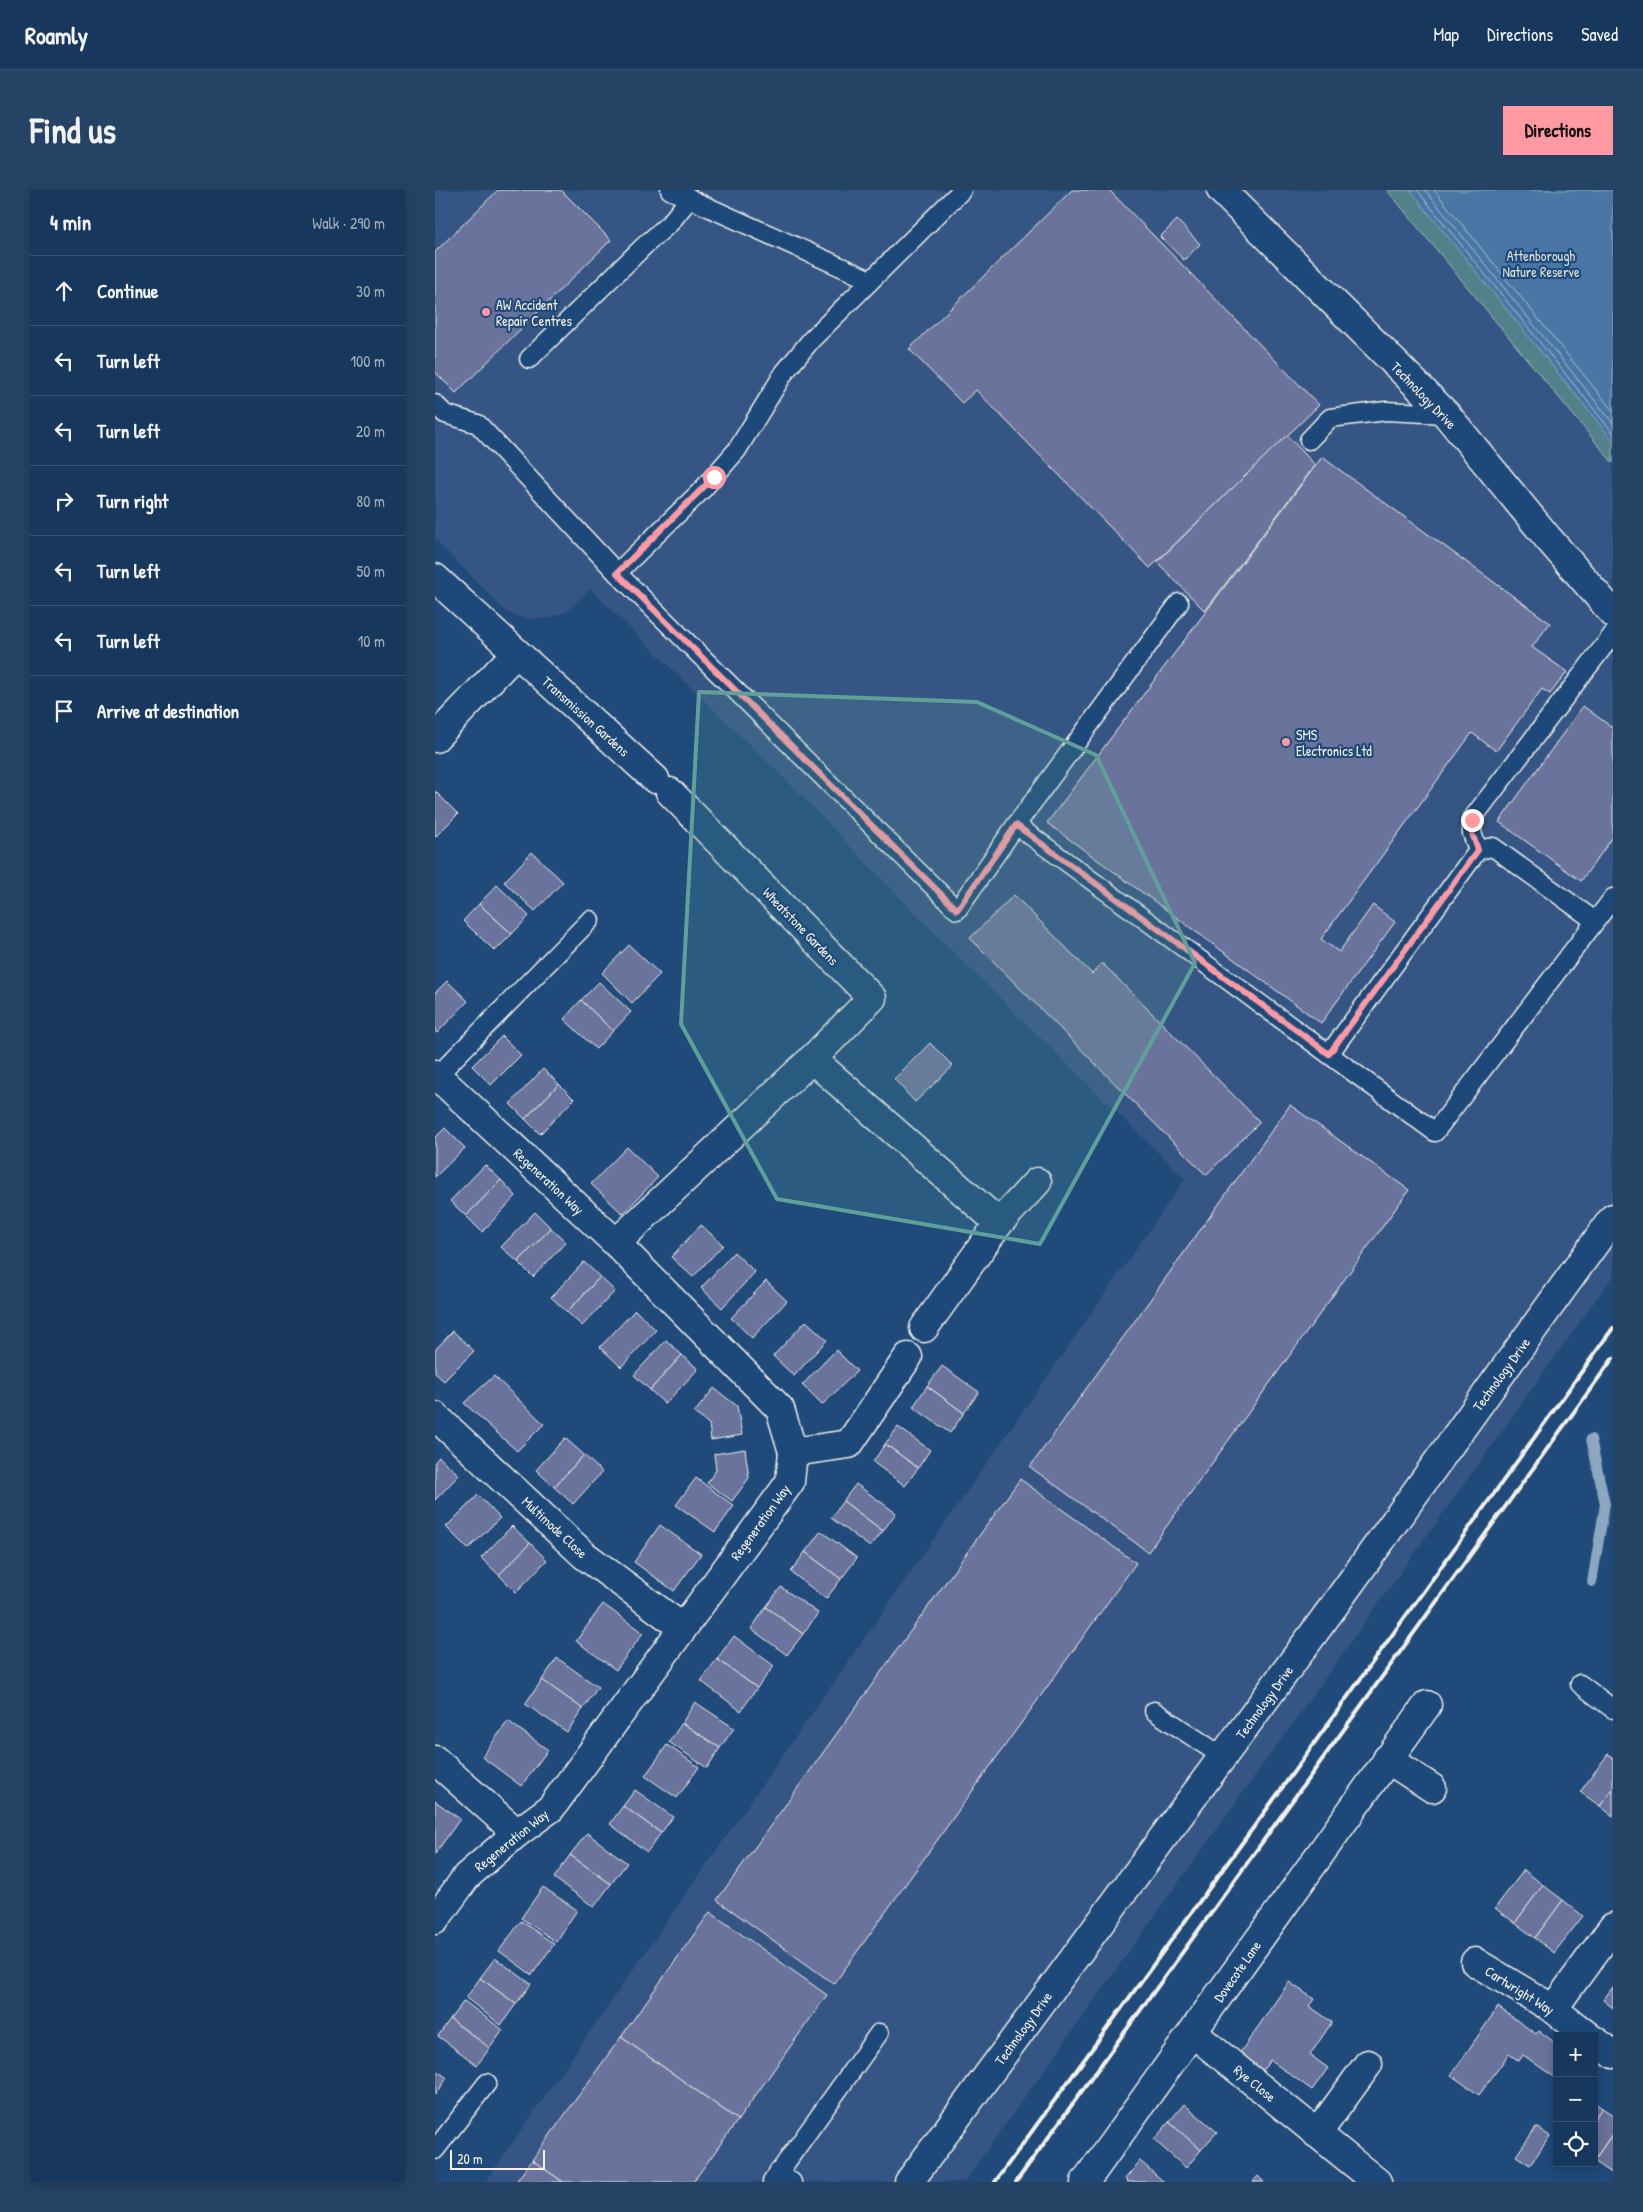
<!DOCTYPE html>
<meta charset="utf-8">
<style>
:root{--surface:#17385c;--page:#244365;--text:#f1f3f6;--muted:#9eacbb;--line:#365272;--accent:#ff9aa2}
body{margin:0;font-family:"Patrick Hand",sans-serif;background:var(--page);color:var(--text)}
.controls{position:absolute;right:15px;bottom:15px;display:grid;overflow:hidden;border-radius:0px;box-shadow:0 2px 12px #0003}
.controls button{width:45px;height:45px;display:grid;place-items:center;padding:0;border:0;border-bottom:1px solid var(--line);background:var(--surface);color:var(--text);font:25px sans-serif}
.scale{position:absolute;left:15px;bottom:12px;width:95px;box-sizing:border-box;padding-left:5px;border:2px solid #f4f1e8;border-top:0;font-size:14px;line-height:18px;white-space:nowrap;color:#f4f1e8;-webkit-text-stroke:4px #1f4a7a;paint-order:stroke}
.stop{position:absolute;width:15px;height:15px;margin:-11px;border:4px solid #ff9aa2;border-radius:50%;background:#fff}
.stop.end{background:#ff9aa2;border-color:#fff;box-shadow:0 1px 5px #0008}
.list{margin:0;padding:0;list-style:none}
h2{display:flex;justify-content:space-between;align-items:center;height:65px;margin:0;padding:0 20px;font-size:21px}
h2 small{font-size:16px;font-weight:400;color:var(--muted)}
.list li{display:grid;grid-template-columns:32px 1fr auto;gap:15px;align-items:center;box-sizing:border-box;height:70px;padding:0 20px;border-top:1px solid var(--line)}
.list b{display:block;font-size:19px;white-space:nowrap}
.list em{font-size:16px;font-style:normal;color:var(--muted)}
.icon{flex:none;width:28px;height:28px;fill:none;stroke:currentColor;stroke-width:2;stroke-linecap:round;stroke-linejoin:round}
.map{position:relative;flex:none;width:1178px;height:1992px;overflow:hidden;border-radius:0px}
header{display:flex;align-items:center;gap:30px;box-sizing:border-box;height:70px;padding:0 25px;background:var(--surface);border-bottom:1px solid var(--line)}
header strong{font-size:24px}
nav{display:flex;gap:28px;margin-inline-start:auto;font-size:18px}
.intro{display:flex;align-items:center;justify-content:space-between;box-sizing:border-box;height:120px;padding:0 30px}
h1{margin:0;font-size:35px}
.button{padding:12px 22px;border-radius:0px;background:var(--accent);color:#111;font-size:18px;font-weight:700}
main{display:flex;gap:30px;padding:0 30px}
aside{flex:1;background:var(--surface);border-radius:0px;box-shadow:0 2px 12px #0003}
.map>svg:first-child{display:block}
.built{fill:#365684}
.green{fill:#53818a;stroke:#a4b9b9}
.water{fill:#4876a4;stroke:#8da7bf}
.lines{fill:none;stroke-linecap:round;stroke-linejoin:round}
.shore{stroke:#afc0cd;stroke-width:1}
.stream{stroke:#8da7bf;stroke-width:10}
.building{fill:#6b739b;stroke:#f4f1e8}
.service-casing{stroke:#f4f1e8;stroke-width:21}
.minor-casing{stroke:#f4f1e8;stroke-width:31}
.service{stroke:#1f4a7a;stroke-width:18}
.minor{stroke:#1f4a7a;stroke-width:28}
.rail{stroke:#f4f1e8;stroke-width:4}
.route{stroke:#ff9aa2;stroke-width:6}
.marked{fill:#5fa199;fill-opacity:0.2;stroke:#5fa199;stroke-width:4;stroke-linejoin:round}
.poi-dot{fill:#ff9aa2;stroke:#1f4a7a;stroke-width:2}
.labels{text-anchor:middle;dominant-baseline:central;stroke-width:4.5;stroke-linejoin:round;paint-order:stroke}
.park-label{font-size:14px;fill:#dce0da;stroke:#1f4a7a}
.poi-label{font-size:14px;fill:#f4f1e8;stroke:#1f4a7a;text-anchor:start}
.street-label{font-size:14px;fill:#f4f1e8;stroke:#1f4a7a}
</style>
<header>
<strong>Roamly</strong>
<nav><a>Map</a><a>Directions</a><a>Saved</a></nav>
</header>
<div class="intro"><h1>Find us</h1><a class="button">Directions</a></div>
<main>
<aside>
<h2>4 min<small>Walk · 290 m</small></h2>
<ul class="list">
<li><svg class="icon" aria-label="ahead" viewBox="0 0 24 24"><path d="M12 20V5M6 11l6-6 6 6"/></svg><div><b>Continue</b></div><em>30 m</em></li>
<li><svg class="icon" aria-label="left" viewBox="0 0 24 24"><path d="M17 20v-9H6M10 6l-5 5 5 5"/></svg><div><b>Turn left</b></div><em>100 m</em></li>
<li><svg class="icon" aria-label="left" viewBox="0 0 24 24"><path d="M17 20v-9H6M10 6l-5 5 5 5"/></svg><div><b>Turn left</b></div><em>20 m</em></li>
<li><svg class="icon" aria-label="right" viewBox="0 0 24 24"><path d="M7 20v-9h11M14 6l5 5-5 5"/></svg><div><b>Turn right</b></div><em>80 m</em></li>
<li><svg class="icon" aria-label="left" viewBox="0 0 24 24"><path d="M17 20v-9H6M10 6l-5 5 5 5"/></svg><div><b>Turn left</b></div><em>50 m</em></li>
<li><svg class="icon" aria-label="left" viewBox="0 0 24 24"><path d="M17 20v-9H6M10 6l-5 5 5 5"/></svg><div><b>Turn left</b></div><em>10 m</em></li>
<li><svg class="icon" aria-label="arrive" viewBox="0 0 24 24"><path d="M6 21V4h12l-3 4 3 4H6"/></svg><div><b>Arrive at destination</b></div></li>
</ul>
</aside>
<div class="map">
<svg width="1178" height="1992" viewBox="0 0 1178 1992">
<rect width="100%" height="100%" fill="#1f4a7a"/>
<filter id="ink" filterUnits="userSpaceOnUse"><feTurbulence type="fractalNoise" baseFrequency=".02" numOctaves="2"/><feDisplacementMap in="SourceGraphic" scale="10" xChannelSelector="R" yChannelSelector="G"/><feConvolveMatrix kernelMatrix="1 2 1 2 8 2 1 2 1" color-interpolation-filters="sRGB"/></filter>
<g filter="url(#ink)">
<!-- built -->
<path class="built" d="M0,0H952L1178,273V1086L529,1992H50L750,989L517,761L354,593L155,399L133,421L114,428L93,429L72,423L0,349Z"/>
<!-- green -->
<path class="green" d="M952,0H1178V273Z"/>
<!-- water -->
<path class="water" d="M975,0H1178V251Z"/>
<g class="lines">
<!-- shore -->
<g class="shore">
<path d="M982,0L1178,243"/>
<path d="M990,0L1178,233"/>
<path d="M999,0L1178,221"/>
</g>
<!-- stream -->
<path class="stream" d="M1156,1249L1170,1314L1157,1392"/>
</g>
<!-- building -->
<g class="building">
<path d="M63,0H126L176,50L21,203L0,182V62Z"/>
<path d="M637,0H674L884,215L715,378L541,200L527,213L474,159Z"/>
<path d="M742,30L765,54L749,70L725,47Z"/>
<path d="M852,245L880,275L770,421L722,372Z"/>
<path d="M887,267L1115,433L1097,457L1132,482L1115,504L1107,499L1061,561L1037,543L886,749L904,762L938,715L960,732L886,833L612,633Z"/>
<path d="M1148,516L1178,538V647L1146,691L1064,632Z"/>
<path d="M0,601L23,624L0,647Z"/>
<path d="M97,662L128,692L100,721L69,692Z"/>
<path d="M62,695L94,726L77,744L44,714Z"/>
<path d="M579,705L657,784L667,773L825,932L771,985L535,748Z"/>
<path d="M44,714L77,744L60,761L28,731Z"/>
<path d="M194,755L225,784L197,813L167,783Z"/>
<path d="M12,791L33,811L2,843L0,841V803Z"/>
<path d="M164,792L196,822L178,841L146,810Z"/>
<path d="M146,810L178,841L161,859L129,829Z"/>
<path d="M67,846L86,865L56,895L37,876Z"/>
<path d="M495,853L518,876L480,912L459,889Z"/>
<path d="M108,879L124,894L90,929L75,914Z"/>
<path d="M124,894L139,909L105,944L90,929Z"/>
<path d="M855,915L974,1000L713,1362L595,1277Z"/>
<path d="M10,938L30,958L0,987V948Z"/>
<path d="M192,957L223,987L188,1024L156,994Z"/>
<path d="M50,975L66,990L31,1026L15,1011Z"/>
<path d="M66,990L81,1006L47,1042L31,1026Z"/>
<path d="M100,1022L116,1038L83,1072L66,1057Z"/>
<path d="M266,1035L288,1055L258,1087L236,1067Z"/>
<path d="M116,1038L131,1052L98,1087L83,1072Z"/>
<path d="M299,1062L320,1082L287,1118L266,1098Z"/>
<path d="M149,1072L165,1087L132,1122L116,1107Z"/>
<path d="M165,1087L180,1101L147,1136L132,1122Z"/>
<path d="M331,1091L352,1111L317,1148L296,1128Z"/>
<path d="M200,1120L221,1140L186,1177L165,1157Z"/>
<path d="M371,1131L392,1150L359,1186L338,1166Z"/>
<path d="M18,1141L39,1161L9,1191L0,1183V1160Z"/>
<path d="M231,1150L247,1165L215,1200L199,1185Z"/>
<path d="M401,1160L422,1181L387,1215L367,1195Z"/>
<path d="M247,1165L263,1179L230,1214L215,1200Z"/>
<path d="M507,1176L544,1202L529,1223L492,1196Z"/>
<path d="M59,1186L109,1234L82,1261L29,1213Z"/>
<path d="M492,1196L529,1223L515,1243L478,1217Z"/>
<path d="M279,1198L302,1216L307,1245L276,1250L274,1234L259,1223Z"/>
<path d="M463,1237L495,1260L483,1278L450,1254Z"/>
<path d="M130,1248L149,1265L119,1297L101,1280Z"/>
<path d="M450,1254L483,1278L470,1296L438,1272Z"/>
<path d="M310,1259L314,1288L297,1311L272,1293L281,1280L279,1264Z"/>
<path d="M149,1265L167,1282L138,1314L119,1297Z"/>
<path d="M4,1267L24,1285L0,1310V1272Z"/>
<path d="M261,1288L299,1316L280,1342L241,1315Z"/>
<path d="M585,1289L701,1373L399,1794L282,1710Z"/>
<path d="M421,1294L461,1323L448,1341L408,1311Z"/>
<path d="M43,1305L65,1328L33,1359L11,1337Z"/>
<path d="M408,1311L448,1341L435,1357L396,1328Z"/>
<path d="M225,1335L266,1364L239,1401L199,1372Z"/>
<path d="M77,1336L95,1353L64,1385L46,1368Z"/>
<path d="M386,1341L422,1368L406,1389L370,1362Z"/>
<path d="M95,1353L112,1370L81,1402L64,1385Z"/>
<path d="M370,1362L406,1389L391,1409L356,1382Z"/>
<path d="M346,1397L383,1423L368,1444L331,1417Z"/>
<path d="M168,1414L208,1443L181,1480L141,1451Z"/>
<path d="M331,1417L368,1444L352,1465L316,1439Z"/>
<path d="M299,1446L339,1476L322,1498L282,1469Z"/>
<path d="M122,1468L163,1497L148,1519L107,1490Z"/>
<path d="M282,1469L322,1498L306,1521L266,1491Z"/>
<path d="M107,1490L148,1519L132,1542L90,1514Z"/>
<path d="M260,1512L299,1538L285,1558L247,1533Z"/>
<path d="M73,1531L113,1560L86,1596L47,1567Z"/>
<path d="M247,1533L285,1558L272,1578L234,1552Z"/>
<path d="M232,1555L264,1577L242,1608L210,1586Z"/>
<path d="M1173,1564L1178,1567V1599L1165,1616L1145,1602Z"/>
<path d="M1178,1599V1626L1165,1616Z"/>
<path d="M200,1600L238,1627L226,1643L188,1616Z"/>
<path d="M0,1611L25,1629L0,1664Z"/>
<path d="M188,1616L226,1643L212,1662L175,1634Z"/>
<path d="M152,1643L192,1673L176,1694L135,1665Z"/>
<path d="M135,1665L176,1694L159,1717L119,1688Z"/>
<path d="M1089,1680L1108,1695L1080,1733L1060,1718Z"/>
<path d="M1108,1695L1128,1710L1100,1748L1080,1733Z"/>
<path d="M108,1697L142,1720L121,1752L86,1728Z"/>
<path d="M1128,1710L1148,1726L1119,1763L1100,1748Z"/>
<path d="M275,1722L392,1805L303,1930L186,1847Z"/>
<path d="M86,1731L119,1754L97,1785L64,1761Z"/>
<path d="M60,1768L96,1794L81,1814L45,1788Z"/>
<path d="M45,1788L81,1814L66,1835L31,1808Z"/>
<path d="M854,1792L879,1809L874,1816L897,1832L875,1865L893,1878L877,1900L835,1870L824,1886L800,1870Z"/>
<path d="M1178,1797V1818L1168,1810Z"/>
<path d="M29,1811L68,1840L55,1858L15,1829Z"/>
<path d="M1063,1817L1101,1844L1104,1841L1122,1854V1889L1088,1865L1084,1871L1074,1864L1044,1905L1016,1885Z"/>
<path d="M15,1829L55,1858L42,1875L3,1846Z"/>
<path d="M186,1847L303,1930L258,1992H128L97,1970Z"/>
<path d="M0,1879L12,1888L0,1905Z"/>
<path d="M1159,1912L1167,1918L1159,1929Z"/>
<path d="M749,1914L782,1942L766,1960L734,1932Z"/>
<path d="M1167,1918L1178,1925V1943L1159,1970V1929Z"/>
<path d="M734,1932L766,1960L751,1978L719,1950Z"/>
<path d="M1101,1937L1115,1946L1095,1975L1081,1966Z"/>
<path d="M1178,1943V1984L1159,1971Z"/>
<path d="M97,1970L128,1992H81Z"/>
<path d="M705,1971L729,1992H693L690,1989Z"/>
<path d="M823,1986L829,1992H818Z"/>
</g>
<g class="lines">
<defs>
<g id="service">
<path d="M235,0L435,90"/>
<path d="M94,169L209,56L235,33L255,8"/>
<path d="M0,214L10,224L43,234L182,383L522,720L581,635L744,413"/>
<path d="M874,250L895,228L951,221L1011,224"/>
<path d="M182,383L268,299L302,260L349,183L376,150L527,0"/>
<path d="M581,635L1000,942L1178,708"/>
<path d="M1043,660L1037,643V629L1178,444"/>
<path d="M894,864L1043,660L1058,657L1160,731"/>
<path d="M2,886L155,730"/>
<path d="M1145,1494L1178,1519"/>
<path d="M719,1521L788,1567"/>
<path d="M0,1960L52,1893"/>
<path d="M343,1982L357,1992"/>
<path d="M337,1992L444,1843"/>
</g>
<g id="minor">
<path d="M786,0L1011,224L1112,347L1178,423"/>
<path d="M0,388L220,589"/>
<path d="M0,548L81,463"/>
<path d="M377,869L564,1033L602,992"/>
<path d="M0,884L181,1053L345,1219L358,1262L355,1292L116,1618L82,1643L32,1686L0,1730"/>
<path d="M181,1053L377,869L437,808L235,602"/>
<path d="M489,1138L564,1033"/>
<path d="M0,1226L149,1365L248,1438"/>
<path d="M358,1262L414,1254L473,1167"/>
<path d="M952,1569L997,1598"/>
<path d="M0,1570L82,1643"/>
<path d="M1040,1772L1118,1819L1153,1846"/>
<path d="M1118,1819L1178,1737"/>
<path d="M758,1843L942,1992"/>
<path d="M1159,1850L1178,1864"/>
<path d="M882,1944L933,1874"/>
<path d="M474,1992L901,1413L1178,1028"/>
<path d="M650,1992L992,1515"/>
</g>
</defs>
<!-- service casing -->
<use href="#service" class="service-casing"/>
<!-- minor casing -->
<use href="#minor" class="minor-casing"/>
<!-- service -->
<use href="#service" class="service"/>
<!-- minor -->
<use href="#minor" class="minor"/>
<!-- rail -->
<g class="rail">
<path d="M560,1992L834,1616L1178,1138"/>
<path d="M581,1992L1178,1168"/>
</g>
</g>
</g>
<g class="lines" filter="url(#ink)">
<!-- route -->
<path class="route" d="M279,287L182,383L522,720L581,635L894,864L1043,660L1037,643V630"/>
</g>
<!-- marked area -->
<path class="marked" d="M264,502L542,512L661,565L760,773L605,1054L342,1009L246,834Z"/>
<!-- markers -->
<g class="poi-dot">
<circle cx="51" cy="122" r="5"/>
<circle cx="851" cy="552" r="5"/>
</g>
<g class="labels">
<!-- park labels -->
<g class="park-label">
<text x="1106" y="65">Attenborough<tspan x="1106" dy="16">Nature Reserve</tspan></text>
</g>
<!-- poi labels -->
<g class="poi-label">
<text x="61" y="114">AW Accident<tspan x="61" dy="16">Repair Centres</tspan></text>
<text x="861" y="544">SMS<tspan x="861" dy="16">Electronics Ltd</tspan></text>
</g>
<!-- street labels -->
<g class="street-label">
<text transform="translate(989 205) rotate(46)">Technology Drive</text>
<text transform="translate(151 526) rotate(42)">Transmission Gardens</text>
<text transform="translate(366 736) rotate(46)">Wheatstone Gardens</text>
<text transform="translate(114 991) rotate(43)">Regeneration Way</text>
<text transform="translate(1066 1184) rotate(-54)">Technology Drive</text>
<text transform="translate(325 1332) rotate(-54)">Regeneration Way</text>
<text transform="translate(120 1337) rotate(43)">Multimode Close</text>
<text transform="translate(829 1512) rotate(-54)">Technology Drive</text>
<text transform="translate(76 1650) rotate(-39)">Regeneration Way</text>
<text transform="translate(802 1781) rotate(-55)">Dovecote Lane</text>
<text transform="translate(1085 1800) rotate(32)">Cartwright Way</text>
<text transform="translate(588 1838) rotate(-54)">Technology Drive</text>
<text transform="translate(820 1893) rotate(39)">Rye Close</text>
</g>
</g>
</svg>
<div class="controls">
<button>+</button>
<button>−</button>
<button><svg class="icon" aria-label="locate" viewBox="0 0 24 24"><circle cx="12" cy="12" r="6"/><path d="M12 2v4M12 18v4M2 12h4M18 12h4"/></svg></button>
</div>
<div class="scale">20 m</div>
<div class="stop" style="left:279px;top:287px"></div>
<div class="stop end" style="left:1037px;top:630px"></div>
</div>
</main>
